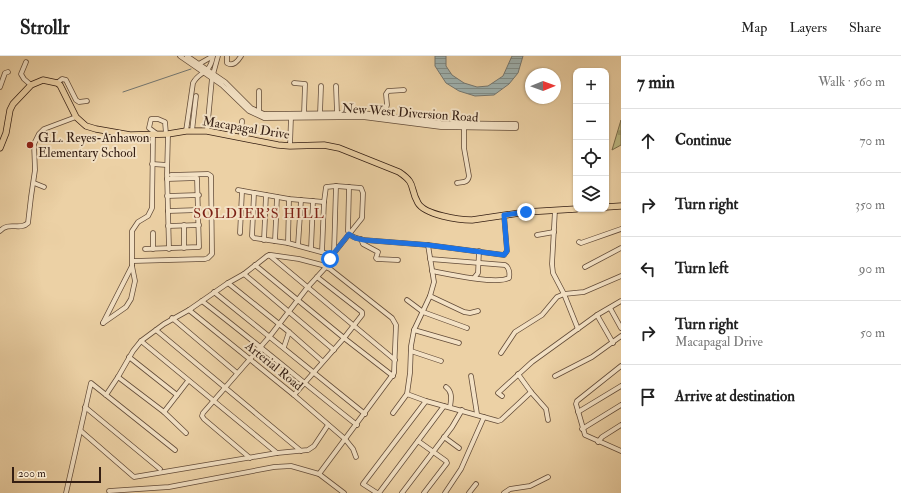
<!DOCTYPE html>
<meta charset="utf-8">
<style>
:root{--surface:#fff;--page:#f6f6f6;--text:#222;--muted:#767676;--line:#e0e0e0}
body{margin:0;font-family:"IM FELL Double Pica",serif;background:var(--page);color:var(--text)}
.controls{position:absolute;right:12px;top:12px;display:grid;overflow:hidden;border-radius:8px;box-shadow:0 1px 3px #0004}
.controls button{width:36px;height:36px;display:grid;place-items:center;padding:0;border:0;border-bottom:1px solid var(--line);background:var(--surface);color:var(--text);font:20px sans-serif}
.compass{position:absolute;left:525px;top:12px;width:36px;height:36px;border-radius:50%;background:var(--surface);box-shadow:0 1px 3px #0004;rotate:89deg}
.scale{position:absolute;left:12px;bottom:10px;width:89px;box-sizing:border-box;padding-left:4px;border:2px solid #341e13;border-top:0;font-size:11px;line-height:14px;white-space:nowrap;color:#341e13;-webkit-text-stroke:3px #f3e1c4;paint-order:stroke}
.stop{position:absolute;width:12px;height:12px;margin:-9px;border:3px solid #1a73e8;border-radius:50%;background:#fff}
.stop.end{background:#1a73e8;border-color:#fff;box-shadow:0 1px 4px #0008}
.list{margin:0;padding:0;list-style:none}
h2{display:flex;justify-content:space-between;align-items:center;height:52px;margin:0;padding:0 16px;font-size:17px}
h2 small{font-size:13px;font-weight:400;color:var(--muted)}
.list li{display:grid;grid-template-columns:26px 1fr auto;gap:12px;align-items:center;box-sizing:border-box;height:64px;padding:0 16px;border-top:1px solid var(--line)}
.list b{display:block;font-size:15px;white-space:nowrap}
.list p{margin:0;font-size:13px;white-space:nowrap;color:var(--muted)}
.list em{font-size:13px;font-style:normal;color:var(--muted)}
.icon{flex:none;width:22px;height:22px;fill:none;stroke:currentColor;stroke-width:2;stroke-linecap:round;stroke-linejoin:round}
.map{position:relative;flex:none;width:621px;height:437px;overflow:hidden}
header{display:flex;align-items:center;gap:24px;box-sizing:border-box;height:56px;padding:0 20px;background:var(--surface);border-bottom:1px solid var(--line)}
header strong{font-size:19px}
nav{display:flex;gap:22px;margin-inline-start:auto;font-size:14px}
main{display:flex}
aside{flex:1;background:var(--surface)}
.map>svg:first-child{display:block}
.cemetery{fill:url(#cemetery-stones);stroke:#786c4b}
.water{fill:url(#water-rules);stroke:#747873}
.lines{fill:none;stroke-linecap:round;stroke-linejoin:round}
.stream{stroke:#747873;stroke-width:1}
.minor-casing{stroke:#624b38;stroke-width:5.5}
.major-casing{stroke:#341e13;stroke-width:7}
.minor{stroke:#f3e1c4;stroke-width:4}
.major{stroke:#ecd1a5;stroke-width:5.5}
.route{stroke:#1a73e8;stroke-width:5}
.poi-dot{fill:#8f2418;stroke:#f3e1c4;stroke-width:1.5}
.labels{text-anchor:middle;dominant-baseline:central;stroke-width:4;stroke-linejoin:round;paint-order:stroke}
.street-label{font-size:13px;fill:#341e13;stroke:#f3e1c4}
.poi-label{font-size:13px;fill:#341e13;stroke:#f3e1c4;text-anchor:start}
.neighbourhood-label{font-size:14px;letter-spacing:1px;fill:#7a1f14;stroke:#f3e1c4}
</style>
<header>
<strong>Strollr</strong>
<nav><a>Map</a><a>Layers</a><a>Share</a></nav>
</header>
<main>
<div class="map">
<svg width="621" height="437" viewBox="0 0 621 437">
<defs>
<pattern id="cemetery-stones" width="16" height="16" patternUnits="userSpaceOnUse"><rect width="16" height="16" fill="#bcba83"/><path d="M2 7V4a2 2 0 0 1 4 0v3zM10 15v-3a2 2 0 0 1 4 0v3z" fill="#a29f70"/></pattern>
<pattern id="water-rules" width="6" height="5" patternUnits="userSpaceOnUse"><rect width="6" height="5" fill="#9fb4b3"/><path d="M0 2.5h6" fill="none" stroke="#829290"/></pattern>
</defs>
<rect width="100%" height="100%" fill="#ecd1a5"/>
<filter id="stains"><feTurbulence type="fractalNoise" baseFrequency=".005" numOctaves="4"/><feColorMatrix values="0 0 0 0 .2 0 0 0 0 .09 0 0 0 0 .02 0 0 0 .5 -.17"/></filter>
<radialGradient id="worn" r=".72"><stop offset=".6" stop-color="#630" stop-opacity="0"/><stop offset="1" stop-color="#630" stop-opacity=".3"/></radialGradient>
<!-- cemetery -->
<path class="cemetery" d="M621,64V89L612,94Z"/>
<!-- water -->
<path class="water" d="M435,0H446V10L452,19L464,27L477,31L488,30L503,20L512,0H523L518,17L509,28L494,39L475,40L459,35L446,27L435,10Z"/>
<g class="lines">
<!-- stream -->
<path class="stream" d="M123,36L191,13"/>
<defs>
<g id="minor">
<path d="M180,0L222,29L249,55L264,62L363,61L441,71L516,72V68L441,67L363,57L264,58L251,52L225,26L187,0"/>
<path d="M227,0V7C233,11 238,5 241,0"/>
<path d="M26,6L21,18L24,23L31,29"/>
<path d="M199,8L213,0"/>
<path d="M57,27L62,23L66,24L76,44L79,46L87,45"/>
<path d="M294,27L305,28L304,58"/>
<path d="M336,30L337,57"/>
<path d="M0,31L5,17L8,16"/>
<path d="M259,35V56"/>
<path d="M320,58L321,30"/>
<path d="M384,60L387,49L386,38L388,35L404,34"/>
<path d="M186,75L193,27C200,14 210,19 213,0"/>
<path d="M192,75L196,40"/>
<path d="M207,75L212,22L218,0"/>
<path d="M157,78L149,72L151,63H158L165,66L166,78"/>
<path d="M168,78L167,118L169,193"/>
<path d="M241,81L242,65"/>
<path d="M290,90L291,61"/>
<path d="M152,108L167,109"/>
<path d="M34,127L44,131"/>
<path d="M457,127C463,126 468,127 469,120L464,92V72"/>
<path d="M349,131L348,175C350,182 358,182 364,184L428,189L504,199L507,195L504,159"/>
<path d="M238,134L289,143L324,146"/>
<path d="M254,137L252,180L254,182L288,187L332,199"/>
<path d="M167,140L199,139"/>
<path d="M555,154L552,208L553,217L564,238L578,273"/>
<path d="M168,155L199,154"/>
<path d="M168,170L199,169"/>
<path d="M0,175C9,165 20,175 28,167L31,141L35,114L34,88L39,78L44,73L76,61"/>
<path d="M153,177V193"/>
<path d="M240,177L242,135"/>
<path d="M537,179L554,176"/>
<path d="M361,183L363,188L378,196L376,202L377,203L398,204"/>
<path d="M264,184L266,139"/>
<path d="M275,185L277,141"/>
<path d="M579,186L581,187L621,173"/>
<path d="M288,187L289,143"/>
<path d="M298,189L301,144"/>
<path d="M184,192V169"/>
<path d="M145,193L199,191L197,122L167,123"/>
<path d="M311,193L313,145"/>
<path d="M334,197L336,130"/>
<path d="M269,199L395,304"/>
<path d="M430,203L505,209C509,211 510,217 509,222C496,229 448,218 432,215"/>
<path d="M133,205L205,203L208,202L212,198L211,120L208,118L171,119"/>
<path d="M255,209L344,282L393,320"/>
<path d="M585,211L621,192"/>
<path d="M244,218L334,294"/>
<path d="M474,222L478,217L479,195"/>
<path d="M228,227L289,276L322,305"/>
<path d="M214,236L365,358"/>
<path d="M430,240L464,256L470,257L478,255"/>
<path d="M407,244L423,256L467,272"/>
<path d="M202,245C254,285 305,328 357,369"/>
<path d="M610,252L621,272"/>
<path d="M189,254L294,339L345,383L353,393L356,401"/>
<path d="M597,259L613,287"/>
<path d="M172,262L237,317"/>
<path d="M103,267L126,251L131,243L135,225L132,210V175L138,166L148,160L152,152L153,78"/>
<path d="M103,267L132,210"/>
<path d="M156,274L301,395"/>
<path d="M414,274L459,287"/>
<path d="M141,285L277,397"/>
<path d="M284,291L289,276"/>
<path d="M411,295L441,305"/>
<path d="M501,297L515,276L542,259L557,241L564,238L584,236L621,220"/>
<path d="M129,301L177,339"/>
<path d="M621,310L577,345L576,348L585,379L621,395"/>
<path d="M518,318L531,336L546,353L548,364"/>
<path d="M471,320L477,358"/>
<path d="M555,320L592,301L621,280"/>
<path d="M118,321L164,356L186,377"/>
<path d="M446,331C453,336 451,344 450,351"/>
<path d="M407,338L426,345L498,365L501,364L531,336"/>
<path d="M106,339L118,321L133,295L141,285L164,268L189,254L228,227L244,218L267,200L271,199L299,203L322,209L330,213L392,262L396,269L394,317L319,418L344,437"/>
<path d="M294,339L344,282L362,259V256L317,221"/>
<path d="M502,340L498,337L532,306L597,259L621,245"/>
<path d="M85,351L160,413"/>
<path d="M164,356L188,325"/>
<path d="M578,356L621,330"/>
<path d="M393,357L407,338L410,317L411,290L414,274L430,240L434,226L428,189"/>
<path d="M582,373L621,349"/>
<path d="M81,375L134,421L277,397L308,394L314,390L328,369"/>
<path d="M444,381L459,392"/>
<path d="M418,385L446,405L447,407L424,437"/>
<path d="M598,386L602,381L621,369"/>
<path d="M250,402L204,363L202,360L203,357L270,280L307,232L326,211L334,197L362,162L363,137L361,132L336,130L326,131L324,146L322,196"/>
<path d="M109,435L169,431L274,411L291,410L319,418"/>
<path d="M66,437L91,327L175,394"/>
<path d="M377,437L363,428L426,345"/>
<path d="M379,437L444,350"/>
<path d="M402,437L452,371L462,354"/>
<path d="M445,437L461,413L484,361"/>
<path d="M469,437L476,428"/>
<path d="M504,437L510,433L530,430L548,421"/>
</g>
<g id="major">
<path d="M0,92L6,77L10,54L13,48L31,29L43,24L57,27L60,29L76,61L86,70L96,73L130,79L168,78L186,75H207L278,89L290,90L324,89L339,92L399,116C417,128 409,131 418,147C425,159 459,164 472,164L526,156L576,153"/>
<path d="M606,151L621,150"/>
</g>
</defs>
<!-- minor casing -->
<use href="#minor" class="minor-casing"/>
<!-- major casing -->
<use href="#major" class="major-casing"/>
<!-- minor -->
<use href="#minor" class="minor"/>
<!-- major -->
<use href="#major" class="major"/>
</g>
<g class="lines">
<!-- route -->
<path class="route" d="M330,203L334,197L349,178L355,182L364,184L428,189L504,199L507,195L504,159L526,156"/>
</g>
<!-- markers -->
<circle class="poi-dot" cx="30" cy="89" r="4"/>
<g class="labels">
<!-- street labels -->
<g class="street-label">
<text transform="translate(410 57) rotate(4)">New West Diversion Road</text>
<text transform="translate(246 72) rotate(9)">Macapagal Drive</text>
<text transform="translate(274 310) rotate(39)">Arterial Road</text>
</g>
<!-- poi labels -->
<g class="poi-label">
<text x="38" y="82">G.L. Reyes-Anhawon<tspan x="38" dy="15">Elementary School</tspan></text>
</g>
<!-- neighbourhood labels -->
<g class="neighbourhood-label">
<text x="259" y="157">SOLDIER'S HILL</text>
</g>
</g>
<rect width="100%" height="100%" filter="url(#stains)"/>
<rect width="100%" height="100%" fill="url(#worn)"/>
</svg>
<div class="controls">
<button>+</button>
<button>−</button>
<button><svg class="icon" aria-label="locate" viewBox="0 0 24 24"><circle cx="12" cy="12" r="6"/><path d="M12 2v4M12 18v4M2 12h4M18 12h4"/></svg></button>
<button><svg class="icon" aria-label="layers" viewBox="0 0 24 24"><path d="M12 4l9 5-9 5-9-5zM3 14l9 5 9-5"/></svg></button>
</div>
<svg class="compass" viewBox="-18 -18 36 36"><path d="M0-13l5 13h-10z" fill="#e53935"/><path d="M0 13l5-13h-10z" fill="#767676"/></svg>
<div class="scale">200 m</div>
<div class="stop" style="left:330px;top:203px"></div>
<div class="stop end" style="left:526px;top:156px"></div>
</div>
<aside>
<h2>7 min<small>Walk · 560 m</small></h2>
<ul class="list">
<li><svg class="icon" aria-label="ahead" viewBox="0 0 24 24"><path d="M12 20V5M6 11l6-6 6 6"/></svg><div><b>Continue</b></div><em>70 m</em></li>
<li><svg class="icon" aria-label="right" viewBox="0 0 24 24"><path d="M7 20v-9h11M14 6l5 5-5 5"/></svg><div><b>Turn right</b></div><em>350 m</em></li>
<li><svg class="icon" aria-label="left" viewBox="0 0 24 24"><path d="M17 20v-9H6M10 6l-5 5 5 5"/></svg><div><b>Turn left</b></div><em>90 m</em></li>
<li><svg class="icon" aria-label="right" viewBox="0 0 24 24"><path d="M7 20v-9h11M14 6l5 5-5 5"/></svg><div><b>Turn right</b><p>Macapagal Drive</p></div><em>50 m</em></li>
<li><svg class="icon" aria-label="arrive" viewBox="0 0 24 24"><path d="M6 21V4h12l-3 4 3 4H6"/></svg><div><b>Arrive at destination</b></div></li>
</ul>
</aside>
</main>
